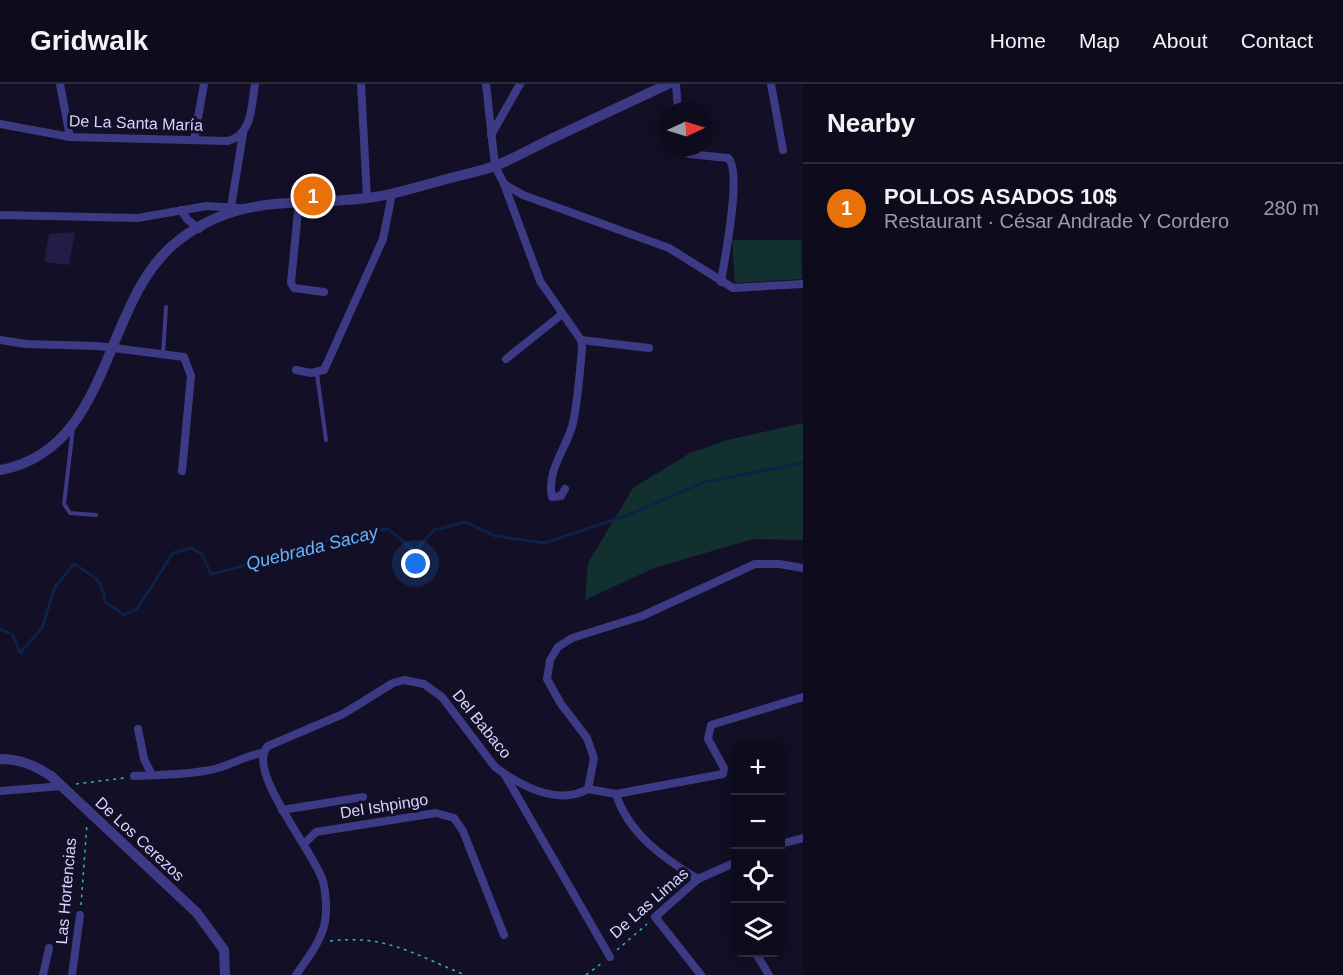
<!DOCTYPE html>
<meta charset="utf-8">
<style>
:root{--surface:#0e0b1c;--page:#171425;--text:#f1f3f6;--muted:#9b9ba3;--line:#2e2b3b;--accent:#00e5ff}
body{margin:0;font-family:Helvetica,sans-serif;background:var(--page);color:var(--text)}
.controls{position:absolute;right:18px;bottom:18px;display:grid;overflow:hidden;border-radius:12px;box-shadow:0 3px 15px #0003}
.controls button{width:54px;height:54px;display:grid;place-items:center;padding:0;border:0;border-bottom:2px solid var(--line);background:var(--surface);color:var(--text);font:30px sans-serif}
.compass{position:absolute;left:659px;top:18px;width:54px;height:54px;border-radius:50%;background:var(--surface);box-shadow:0 3px 15px #0003;rotate:86deg}
.you{position:absolute;left:416px;top:480px;width:21px;height:21px;margin:-15px;border:4px solid #fff;border-radius:50%;background:#1a73e8;box-shadow:0 0 0 9px #1a73e833}
.badge{display:grid;place-items:center;width:39px;height:39px;border-radius:50%;background:var(--accent);color:#fff;font-size:20px;font-weight:700}
.pin{position:absolute;translate:-50% -50%;border:3px solid #fff;box-shadow:0 2px 6px #0006}
.list{margin:0;padding:0;list-style:none}
h2{display:flex;justify-content:space-between;align-items:center;height:78px;margin:0;padding:0 24px;font-size:26px}
h2 small{font-size:20px;font-weight:400;color:var(--muted)}
.list li{display:grid;grid-template-columns:39px 1fr auto;gap:18px;align-items:center;box-sizing:border-box;height:90px;padding:0 24px;border-top:2px solid var(--line)}
.list b{display:block;font-size:22px;white-space:nowrap}
.list p{margin:0;font-size:20px;white-space:nowrap;color:var(--muted)}
.list em{font-size:20px;font-style:normal;color:var(--muted)}
.icon{flex:none;width:33px;height:33px;fill:none;stroke:currentColor;stroke-width:2;stroke-linecap:round;stroke-linejoin:round}
.map{position:relative;flex:none;width:803px;height:891px;overflow:hidden}
header{display:flex;align-items:center;gap:36px;box-sizing:border-box;height:84px;padding:0 30px;background:var(--surface);border-bottom:2px solid var(--line)}
header strong{font-size:28px}
nav{display:flex;gap:33px;margin-inline-start:auto;font-size:21px}
main{display:flex}
aside{flex:1;background:var(--surface)}
.map>svg:first-child{display:block}
.green{fill:#12302f}
.lines{fill:none;stroke-linecap:round;stroke-linejoin:round}
.stream{stroke:#0c2248;stroke-width:3}
.building{fill:#241b47}
.path{stroke:#2fb8b0;stroke-width:1.5;stroke-dasharray:3 4.5;stroke-linecap:butt}
.service{stroke:#3d3a85;stroke-width:4}
.minor{stroke:#3d3a85;stroke-width:8}
.tertiary{stroke:#3d3a85;stroke-width:10}
.labels{text-anchor:middle;dominant-baseline:central;stroke-width:6;stroke-linejoin:round;paint-order:stroke}
.street-label{font-size:16px;fill:#d9d4ff;stroke:#130f26}
.water-label{font-size:18px;font-style:italic;fill:#62b6ff;stroke:#130f26}
</style>
<header>
<strong>Gridwalk</strong>
<nav><a>Home</a><a>Map</a><a>About</a><a>Contact</a></nav>
</header>
<main>
<div class="map">
<svg width="803" height="891" viewBox="0 0 803 891">
<rect width="100%" height="100%" fill="#130f26"/>
<!-- green -->
<g class="green">
<path d="M732,156H801L802,195L735,199Z"/>
<path d="M803,339V456L753,455L654,484L585,516L588,479L633,404L690,369L727,356Z"/>
</g>
<g class="lines">
<!-- stream -->
<path class="stream" d="M0,545L13,551L20,569L42,544L55,503L74,480C92,491 104,496 105,518L124,531L137,525L173,469L191,464L202,470L211,490C270,477 327,451 388,445L415,467L434,446L465,438L495,452L545,459L631,430L704,398L803,379"/>
</g>
<!-- building -->
<path class="building" d="M75,148L69,181L44,178L49,150Z"/>
<g class="lines">
<!-- path -->
<g class="path">
<path d="M76,700L124,694"/>
<path d="M81,821L87,739"/>
<path d="M330,857C385,850 416,871 465,891"/>
<path d="M617,866L647,840"/>
<path d="M586,891L602,879"/>
</g>
<!-- service -->
<g class="service">
<path d="M163,270L166,223"/>
<path d="M317,290L326,356"/>
<path d="M73,344L64,420L70,429L96,431"/>
</g>
<!-- minor -->
<g class="minor">
<path d="M60,0L70,53"/>
<path d="M361,0L367,114"/>
<path d="M486,0L495,82L504,100L523,111L669,164L733,204L803,200"/>
<path d="M676,0L678,27"/>
<path d="M771,0L783,66"/>
<path d="M0,40L70,53L228,57C253,50 251,22 255,0"/>
<path d="M491,51L520,0"/>
<path d="M194,56L204,0"/>
<path d="M682,63L689,70L728,74C743,87 724,177 721,198"/>
<path d="M504,100L540,197L581,256L582,264C580,289 578,315 573,339C567,364 546,386 552,413L561,412L565,405"/>
<path d="M299,117L291,199L294,204L324,208"/>
<path d="M231,123L243,50"/>
<path d="M181,126L187,135L199,145"/>
<path d="M0,131L138,134L206,122L239,124"/>
<path d="M0,256L26,260L98,262L184,273L191,292L182,387"/>
<path d="M581,256L649,264"/>
<path d="M506,275L561,231"/>
<path d="M296,286L311,289L324,286L383,155L392,110"/>
<path d="M138,645L144,675L152,691"/>
<path d="M505,691L610,873"/>
<path d="M134,692C159,691 185,691 210,686C229,683 244,671 263,669"/>
<path d="M588,705L616,710L723,690L724,684L708,655L711,641L803,613"/>
<path d="M0,707L63,702"/>
<path d="M616,710C628,749 664,775 698,795"/>
<path d="M282,726L363,713"/>
<path d="M304,760L316,748L436,729L454,734L463,747L504,851"/>
<path d="M780,760L803,754"/>
<path d="M755,868L769,891"/>
<path d="M43,891L49,864"/>
<path d="M72,891L80,831"/>
<path d="M296,891C307,875 321,858 325,838C327,826 326,809 323,797C315,769 244,685 268,662L343,630L393,599L404,596L424,600L442,613L495,683C521,702 558,722 588,705L594,674L587,654L561,620L547,595L550,576L558,563L572,554L642,532L755,480H779L803,484"/>
<path d="M701,891L655,833L698,795L736,778"/>
</g>
<!-- tertiary -->
<g class="tertiary">
<path d="M0,386C111,366 102,222 173,161C235,108 295,123 368,114C393,111 418,103 443,96C460,91 478,88 495,82C515,74 534,63 553,54C591,36 629,18 668,0"/>
<path d="M0,675C20,675 34,681 51,692L197,829L224,866L225,891"/>
</g>
</g>
<g class="labels">
<!-- street labels -->
<g class="street-label">
<text transform="translate(136 39) rotate(2)">De La Santa María</text>
<text transform="translate(482 640) rotate(51)">Del Babaco</text>
<text transform="translate(384 722) rotate(-9)">Del Ishpingo</text>
<text transform="translate(140 755) rotate(43)">De Los Cerezos</text>
<text transform="translate(66 807) rotate(-85)">Las Hortencias</text>
<text transform="translate(649 819) rotate(-41)">De Las Limas</text>
</g>
<!-- water labels -->
<g class="water-label">
<text transform="translate(312 464) rotate(-14)">Quebrada Sacay</text>
</g>
</g>
</svg>
<div class="controls">
<button>+</button>
<button>−</button>
<button><svg class="icon" aria-label="locate" viewBox="0 0 24 24"><circle cx="12" cy="12" r="6"/><path d="M12 2v4M12 18v4M2 12h4M18 12h4"/></svg></button>
<button><svg class="icon" aria-label="layers" viewBox="0 0 24 24"><path d="M12 4l9 5-9 5-9-5zM3 14l9 5 9-5"/></svg></button>
</div>
<svg class="compass" viewBox="-18 -18 36 36"><path d="M0-13l5 13h-10z" fill="#e53935"/><path d="M0 13l5-13h-10z" fill="#9b9ba3"/></svg>
<div class="you"></div>
<div class="pin badge" style="left:313px;top:112px;background:#e8710a">1</div>
</div>
<aside>
<h2>Nearby<small></small></h2>
<ul class="list">
<li><span class="badge" style="background:#e8710a">1</span><div><b>POLLOS ASADOS 10$</b><p>Restaurant · César Andrade Y Cordero</p></div><em>280 m</em></li>
</ul>
</aside>
</main>
